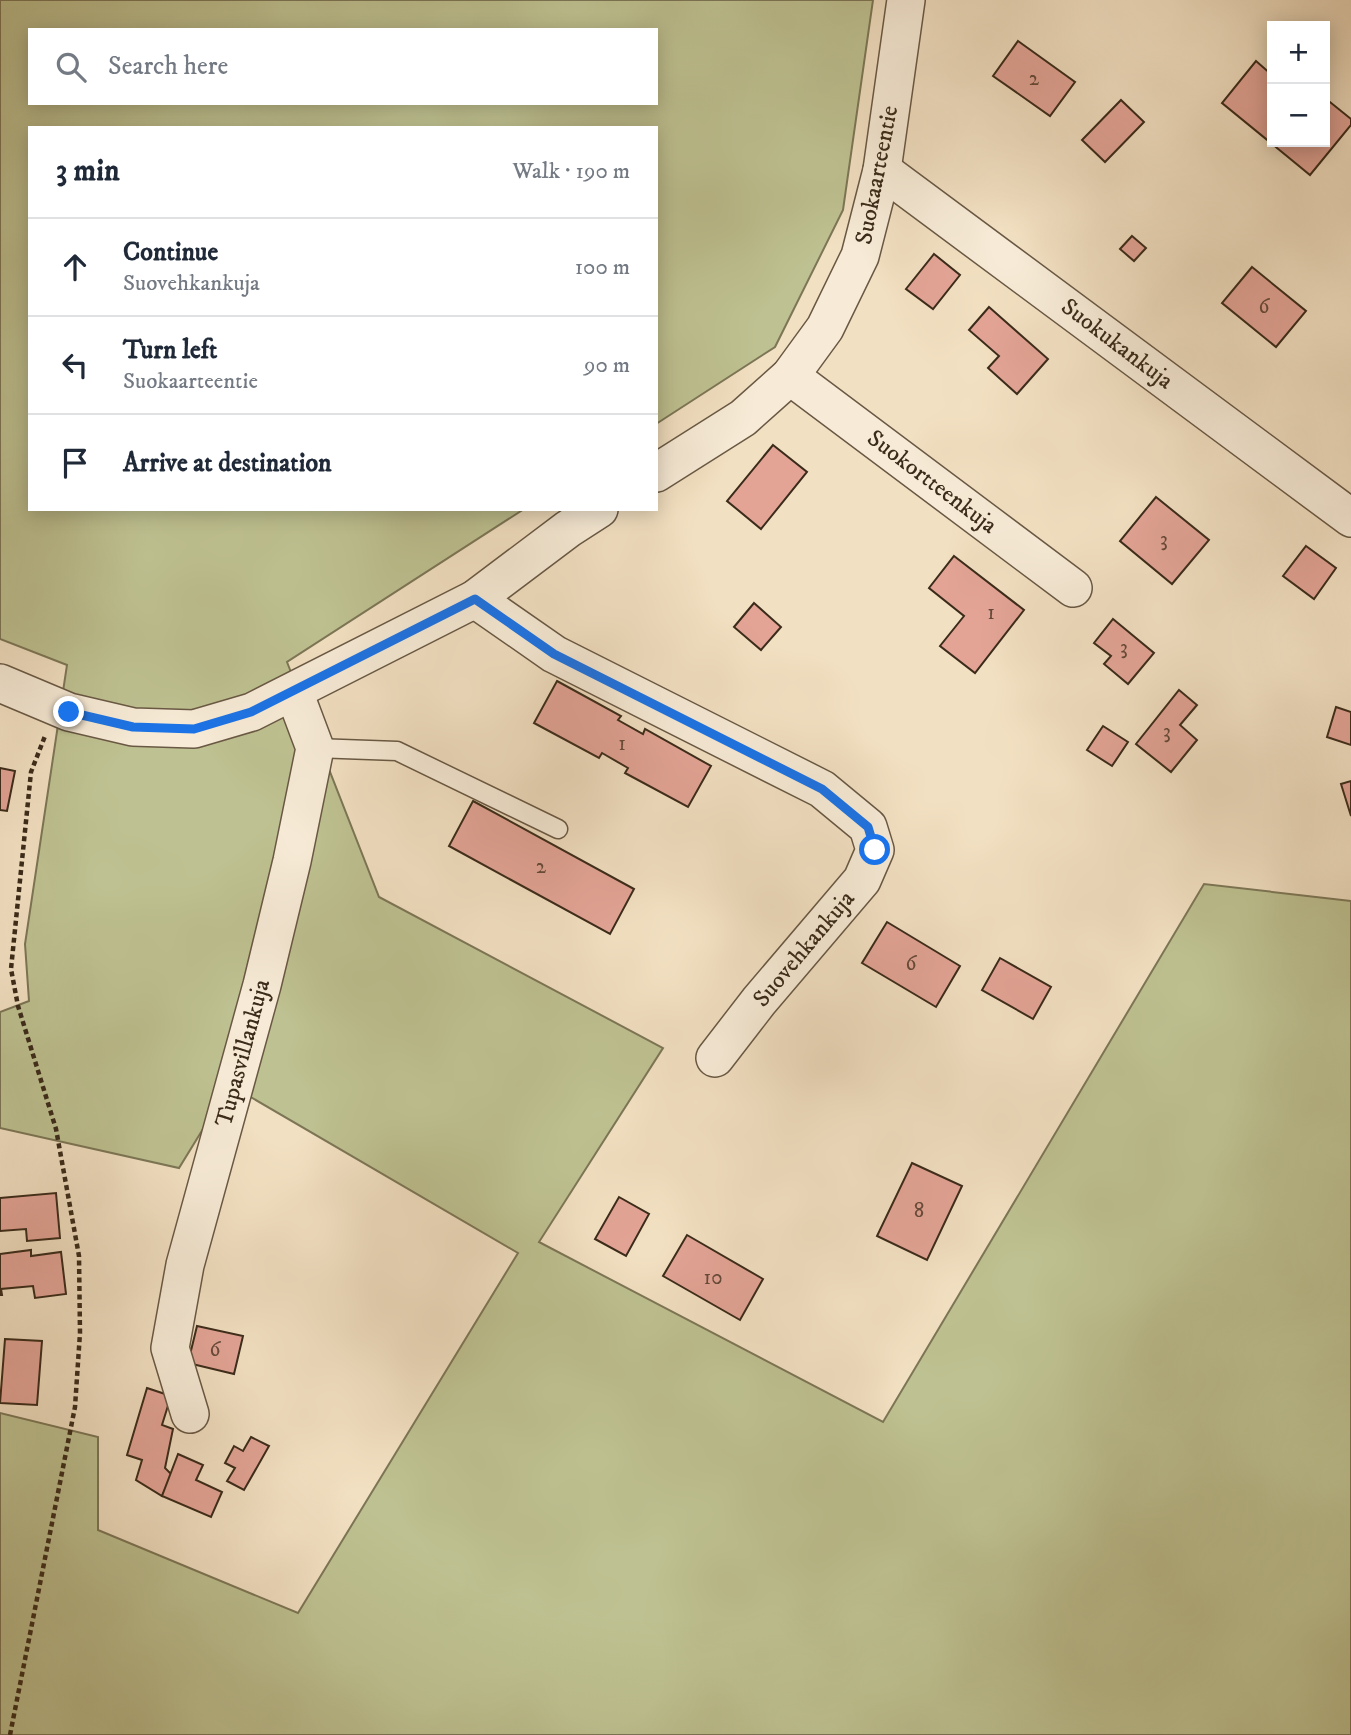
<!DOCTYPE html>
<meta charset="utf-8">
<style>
:root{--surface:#fff;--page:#f6f6f7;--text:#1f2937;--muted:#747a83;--line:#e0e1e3}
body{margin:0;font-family:"IM FELL DW Pica",serif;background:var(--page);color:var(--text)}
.controls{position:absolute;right:21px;top:21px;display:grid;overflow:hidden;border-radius:0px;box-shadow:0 4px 18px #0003}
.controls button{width:63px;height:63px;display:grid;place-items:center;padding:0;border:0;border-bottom:2px solid var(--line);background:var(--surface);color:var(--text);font:35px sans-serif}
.stop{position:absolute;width:21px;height:21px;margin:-16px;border:5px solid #1a73e8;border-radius:50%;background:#fff}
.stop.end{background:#1a73e8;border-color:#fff;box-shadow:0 2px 7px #0008}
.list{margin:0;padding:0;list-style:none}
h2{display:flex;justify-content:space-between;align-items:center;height:91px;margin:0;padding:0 28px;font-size:30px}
h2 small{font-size:23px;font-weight:400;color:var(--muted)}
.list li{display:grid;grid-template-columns:46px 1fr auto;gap:21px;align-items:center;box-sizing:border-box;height:98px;padding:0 28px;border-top:2px solid var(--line)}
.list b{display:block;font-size:26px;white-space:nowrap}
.list p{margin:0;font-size:23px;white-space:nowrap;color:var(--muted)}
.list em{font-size:23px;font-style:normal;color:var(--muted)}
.icon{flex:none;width:38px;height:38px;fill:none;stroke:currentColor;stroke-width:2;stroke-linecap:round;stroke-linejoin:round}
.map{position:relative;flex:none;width:1351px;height:1735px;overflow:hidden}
.search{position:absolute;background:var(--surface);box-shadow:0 4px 18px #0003;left:28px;top:28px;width:630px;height:77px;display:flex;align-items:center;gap:18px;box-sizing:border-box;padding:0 24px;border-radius:0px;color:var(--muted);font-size:26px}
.panel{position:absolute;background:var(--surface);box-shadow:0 4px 18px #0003;left:28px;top:126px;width:630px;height:385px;border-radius:0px}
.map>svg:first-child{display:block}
.green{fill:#bec191;stroke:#7c7656;stroke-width:2;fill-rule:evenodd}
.building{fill:#e3a496;stroke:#3b2b1a;stroke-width:2}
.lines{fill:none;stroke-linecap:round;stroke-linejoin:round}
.lane-casing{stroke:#695844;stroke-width:21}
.street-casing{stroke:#695844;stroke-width:40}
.path{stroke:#3b2b1a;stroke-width:4.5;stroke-dasharray:5 3.5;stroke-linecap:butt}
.lane{stroke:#f7ebd7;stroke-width:18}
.street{stroke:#f7ebd7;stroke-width:37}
.route{stroke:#1a73e8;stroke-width:9}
.labels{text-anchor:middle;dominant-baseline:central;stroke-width:7;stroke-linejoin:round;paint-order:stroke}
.number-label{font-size:21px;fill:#654939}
.street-label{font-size:24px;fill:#3b2b1a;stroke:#f7ebd7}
</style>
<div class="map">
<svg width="1351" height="1735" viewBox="0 0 1351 1735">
<rect width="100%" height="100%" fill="#f2e0c2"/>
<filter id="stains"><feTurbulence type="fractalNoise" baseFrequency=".00286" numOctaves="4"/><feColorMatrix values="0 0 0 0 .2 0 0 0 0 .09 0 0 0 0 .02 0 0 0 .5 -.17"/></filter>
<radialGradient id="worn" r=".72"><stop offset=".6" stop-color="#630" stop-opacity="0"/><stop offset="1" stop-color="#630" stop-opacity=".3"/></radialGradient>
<!-- green -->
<path class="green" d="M0,0H873L843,210L775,347L656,424V128H30V509H524L287,662L379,897L663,1048L539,1242L883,1422L1204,884L1351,901V1735H0V1413L98,1437V1530L298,1613L518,1253L230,1085L179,1168L0,1128V1012L29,1001L25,944L67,665L0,639ZM30,30H656V103H30Z"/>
<!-- building -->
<g class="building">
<path d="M1018,41L1075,82L1050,116L993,76Z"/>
<path d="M1256,61L1272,75V142H1325V98L1351,119V125L1310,175L1222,103Z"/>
<path d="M1121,100L1144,122L1105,162L1082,140Z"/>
<path d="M1132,236L1146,248L1134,261L1120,249Z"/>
<path d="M934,254L960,275L933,309L906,289Z"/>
<path d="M1252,267L1306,311L1276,347L1222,303Z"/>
<path d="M989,307L1048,359L1017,394L988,368L999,356L969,330Z"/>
<path d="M773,445L807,472L761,529L727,501Z"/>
<path d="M1156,497L1209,540L1172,584L1120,541Z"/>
<path d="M1306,546L1336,568L1314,599L1283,576Z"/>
<path d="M954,556L1024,610L975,673L940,646L964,616L929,588Z"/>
<path d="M754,603L781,627L761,650L734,627Z"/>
<path d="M1113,619L1154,653L1128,684L1104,664L1111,656L1094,643Z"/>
<path d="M557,681L621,716L618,720L643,734L645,729L711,766L688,807L625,773L628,768L602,753L599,758L534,723Z"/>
<path d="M1179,690L1197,705L1180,725L1197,740L1171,772L1136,744Z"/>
<path d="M1336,707L1351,712V745L1327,737Z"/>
<path d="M1103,726L1128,742L1112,766L1087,750Z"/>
<path d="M0,768L15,771L7,811L0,810Z"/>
<path d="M1351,781V816L1341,784Z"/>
<path d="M473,801L634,889L610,934L449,846Z"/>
<path d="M887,922L960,966L936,1007L862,963Z"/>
<path d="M1000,958L1051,987L1033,1019L982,990Z"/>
<path d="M912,1163L962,1186L927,1260L877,1236Z"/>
<path d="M56,1193L60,1238L27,1241L26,1229L0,1231V1198Z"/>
<path d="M619,1197L649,1214L626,1256L595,1239Z"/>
<path d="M687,1235L763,1279L740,1320L663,1276Z"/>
<path d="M31,1250V1256L61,1252L66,1294L35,1298L33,1286L1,1289L2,1295H0V1254Z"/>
<path d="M197,1326L243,1336L234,1374L188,1363Z"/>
<path d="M5,1339L42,1341L37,1405L0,1403Z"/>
<path d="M147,1388L171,1396L162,1425L173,1429L165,1468L172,1475L162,1496L136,1480L142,1460L127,1455Z"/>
<path d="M251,1437L269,1446L244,1490L227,1481L235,1468L225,1463L234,1446L243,1451Z"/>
<path d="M178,1454L203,1465L196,1480L222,1492L211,1517L162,1496Z"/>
</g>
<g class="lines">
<defs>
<path id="lane" d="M315,748L397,751L558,829"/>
<g id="street">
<path d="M882,170L1351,518"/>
<path d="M790,376L1073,588"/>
<path d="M656,473L743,418L790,376L825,328L860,256L882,170L906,0"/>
<path d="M475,599L554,654L822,789L868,827L875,850L862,880L759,1001L715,1058"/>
<path d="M0,683L69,712L133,727L194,729L252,712L475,599L568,529L599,509"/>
<path d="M190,1414L170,1348L185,1265L262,985L292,861L315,748L294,692"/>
</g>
</defs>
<!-- lane casing -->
<use href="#lane" class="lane-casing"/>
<!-- street casing -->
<use href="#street" class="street-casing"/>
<!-- path -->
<path class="path" d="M10,1735L75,1407L80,1333L79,1256L56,1129L18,1006L11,969L31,772L45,736"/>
<!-- lane -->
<use href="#lane" class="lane"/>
<!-- street -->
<use href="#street" class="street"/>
</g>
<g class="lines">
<!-- route -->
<path class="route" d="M69,712L133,727L194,729L251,712L475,599L554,654L822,789L868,827L875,850"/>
</g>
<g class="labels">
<!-- number labels -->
<g class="number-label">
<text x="1034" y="79">2</text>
<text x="1264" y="307">6</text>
<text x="1164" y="540">3</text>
<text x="991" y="613">1</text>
<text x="1124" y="648">3</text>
<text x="1167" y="732">3</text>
<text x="622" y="744">1</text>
<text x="541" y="867">2</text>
<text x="911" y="964">6</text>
<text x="919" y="1211">8</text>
<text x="713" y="1278">10</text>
<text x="215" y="1350">6</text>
</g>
<!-- street labels -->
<g class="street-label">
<text transform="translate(877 175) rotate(-79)">Suokaarteentie</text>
<text transform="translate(1117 344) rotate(37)">Suokukankuja</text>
<text transform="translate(932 482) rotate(37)">Suokortteenkuja</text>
<text transform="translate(804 949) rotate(-50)">Suovehkankuja</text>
<text transform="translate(243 1053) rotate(-75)">Tupasvillankuja</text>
</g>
</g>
<rect width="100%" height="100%" filter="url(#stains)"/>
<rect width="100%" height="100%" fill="url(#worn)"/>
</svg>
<div class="controls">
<button>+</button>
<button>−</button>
</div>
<div class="stop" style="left:875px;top:850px"></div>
<div class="stop end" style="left:69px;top:712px"></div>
<div class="search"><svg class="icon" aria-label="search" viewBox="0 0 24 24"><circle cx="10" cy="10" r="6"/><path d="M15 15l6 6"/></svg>Search here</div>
<section class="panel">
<h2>3 min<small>Walk · 190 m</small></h2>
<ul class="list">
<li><svg class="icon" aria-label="ahead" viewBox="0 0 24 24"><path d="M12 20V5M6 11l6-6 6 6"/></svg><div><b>Continue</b><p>Suovehkankuja</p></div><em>100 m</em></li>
<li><svg class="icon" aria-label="left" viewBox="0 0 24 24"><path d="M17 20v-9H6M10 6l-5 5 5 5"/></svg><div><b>Turn left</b><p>Suokaarteentie</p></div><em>90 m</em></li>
<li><svg class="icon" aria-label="arrive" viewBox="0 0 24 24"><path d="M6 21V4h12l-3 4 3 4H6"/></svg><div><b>Arrive at destination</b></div></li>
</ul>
</section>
</div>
